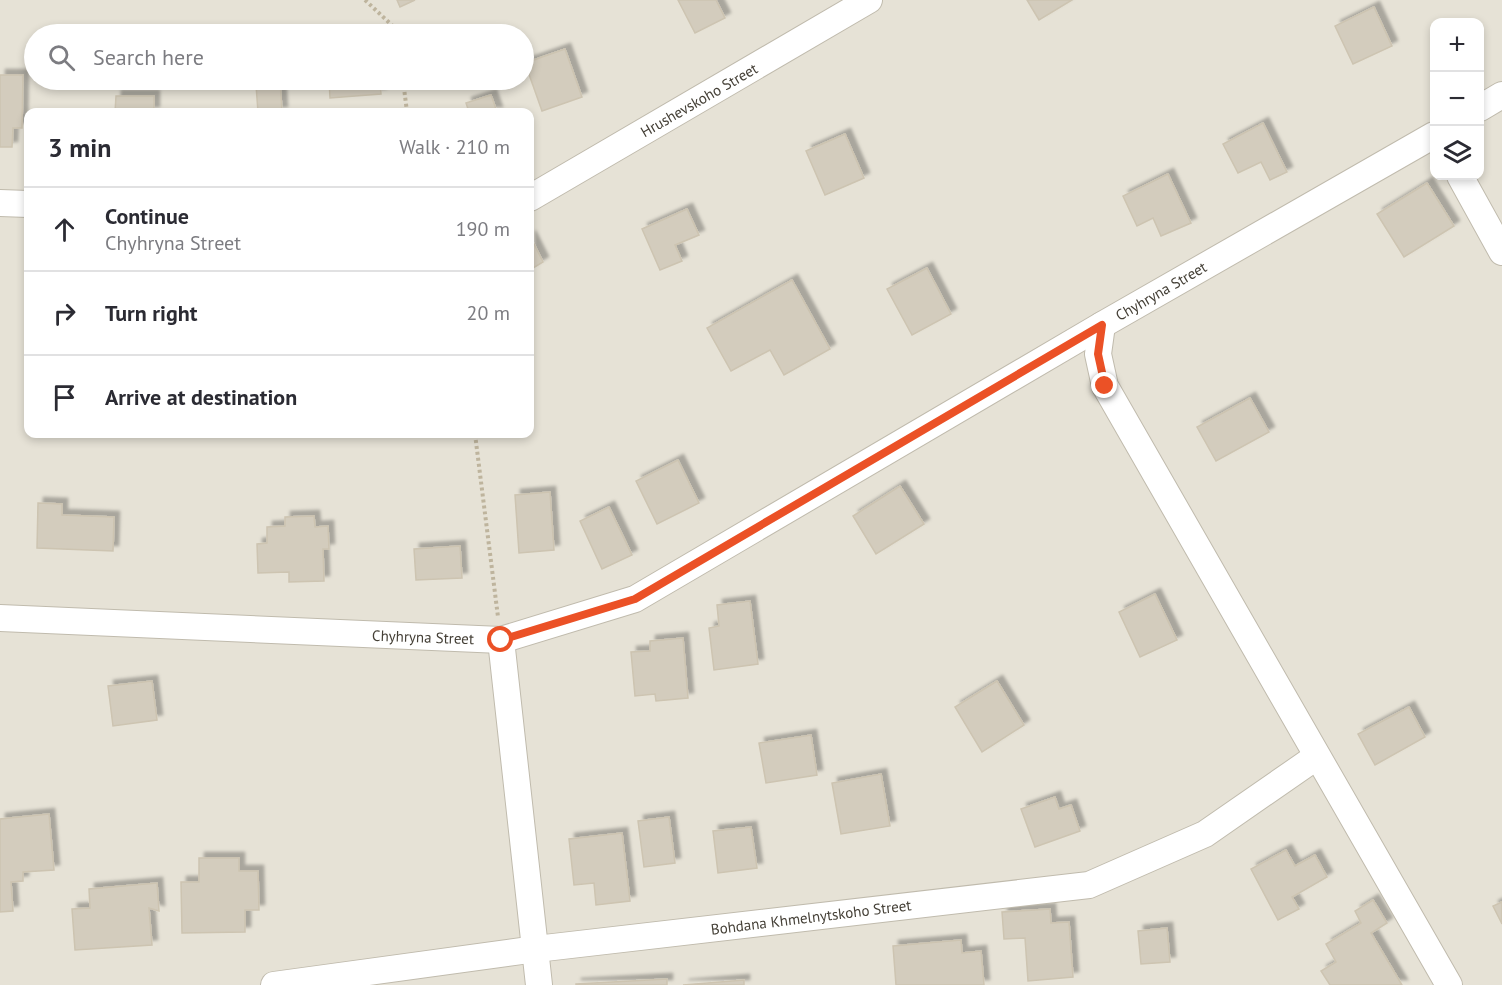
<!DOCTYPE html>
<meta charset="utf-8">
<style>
:root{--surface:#fff;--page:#f7f7f7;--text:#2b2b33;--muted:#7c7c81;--line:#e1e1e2}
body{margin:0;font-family:"PT Sans",sans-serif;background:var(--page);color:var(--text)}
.controls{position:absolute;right:18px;top:18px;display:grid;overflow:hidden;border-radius:12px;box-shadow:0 3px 9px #0003}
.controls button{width:54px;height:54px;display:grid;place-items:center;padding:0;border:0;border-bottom:2px solid var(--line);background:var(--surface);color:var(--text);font:30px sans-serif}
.stop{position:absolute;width:18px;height:18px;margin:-14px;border:4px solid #eb5126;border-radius:50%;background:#fff}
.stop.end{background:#eb5126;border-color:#fff;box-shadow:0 2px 6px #0008}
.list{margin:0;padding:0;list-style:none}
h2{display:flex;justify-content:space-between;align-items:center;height:78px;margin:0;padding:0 24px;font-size:26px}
h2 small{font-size:20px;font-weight:400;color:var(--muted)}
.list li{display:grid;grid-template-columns:39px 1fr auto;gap:18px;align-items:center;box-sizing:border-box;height:84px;padding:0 24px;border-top:2px solid var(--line)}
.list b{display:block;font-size:22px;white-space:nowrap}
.list p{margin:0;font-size:20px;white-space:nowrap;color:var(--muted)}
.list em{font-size:20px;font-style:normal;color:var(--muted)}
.icon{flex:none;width:33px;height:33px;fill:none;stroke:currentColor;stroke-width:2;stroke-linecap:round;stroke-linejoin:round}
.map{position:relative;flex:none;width:1502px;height:985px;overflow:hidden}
.search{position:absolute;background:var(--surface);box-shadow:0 3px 9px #0003;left:24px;top:24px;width:510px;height:66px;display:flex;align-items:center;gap:15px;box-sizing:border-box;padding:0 21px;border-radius:33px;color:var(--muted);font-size:22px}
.panel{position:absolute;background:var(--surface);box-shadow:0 3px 9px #0003;left:24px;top:108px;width:510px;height:330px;border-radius:12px}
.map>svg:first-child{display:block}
.residential{fill:#e6e2d6;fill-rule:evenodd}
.building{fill:#d3ccbd;stroke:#cdc4b1;stroke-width:1.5;filter:url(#shadow)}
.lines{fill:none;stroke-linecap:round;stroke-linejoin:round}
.street-casing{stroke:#c0bbad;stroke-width:28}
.path{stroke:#beb49d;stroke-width:4;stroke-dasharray:3 3;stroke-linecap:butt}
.street{stroke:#fff;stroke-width:26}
.route{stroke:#eb5126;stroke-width:8}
.labels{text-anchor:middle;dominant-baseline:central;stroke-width:4.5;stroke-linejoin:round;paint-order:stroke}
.street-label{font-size:15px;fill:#454037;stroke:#fff}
</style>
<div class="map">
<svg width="1502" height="985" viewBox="0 0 1502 985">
<defs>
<filter id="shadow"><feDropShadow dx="5.5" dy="-5.5" stdDeviation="1.5" flood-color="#0004"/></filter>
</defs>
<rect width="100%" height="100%" fill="#f2f0e7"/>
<!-- residential -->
<path class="residential" d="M0,0H1502V985H0ZM1434,22H1480V176H1434ZM34,34H524V80H34ZM28,112H530V434H28Z"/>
<!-- building -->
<g class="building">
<path d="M397,0H415L400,7Z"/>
<path d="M678,0H716L725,18L695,33Z"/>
<path d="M1027,0H1072L1039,20Z"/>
<path d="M1374,7L1392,46L1353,64L1335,26Z"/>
<path d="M565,49L582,97L542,111L525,63Z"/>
<path d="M0,75H23L22,128H13L12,147H0Z"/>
<path d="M210,80H280L282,112H258L256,85L210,87Z"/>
<path d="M329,80H380L381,94L330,98Z"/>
<path d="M491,95L497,112H469L466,103Z"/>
<path d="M116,96H154V112H115Z"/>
<path d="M1263,123L1287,172L1270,180L1261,162L1238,173L1223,144Z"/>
<path d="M845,134L864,178L825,195L806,151Z"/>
<path d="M1168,174L1191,223L1161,236L1153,218L1137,226L1123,196Z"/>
<path d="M1427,183L1454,226L1404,257L1377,214Z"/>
<path d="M687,209L699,235L675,245L682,261L660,270L642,229Z"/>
<path d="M530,236L543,262L530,270Z"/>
<path d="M927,268L951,314L912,335L887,289Z"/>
<path d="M792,280L830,349L784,375L770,350L731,371L707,328Z"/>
<path d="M1250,398L1269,432L1216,461L1197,427Z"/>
<path d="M678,460L699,503L657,524L636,481Z"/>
<path d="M900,486L924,524L876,554L853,516Z"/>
<path d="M550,492L554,550L519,553L515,495Z"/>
<path d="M38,503L62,504V515L114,517L113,551L37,548Z"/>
<path d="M609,507L632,555L602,569L580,521Z"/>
<path d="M314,516L315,527L328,526L329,549H323L324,581L289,582V572L258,573L257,544L267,543V527L285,526V517Z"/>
<path d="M460,546L462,578L416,580L414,549Z"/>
<path d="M1155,594L1177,640L1140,657L1119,612Z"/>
<path d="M750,601L758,664L714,670L709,628L719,626L717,605Z"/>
<path d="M683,638L688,698L656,701L655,694L635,696L631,652L650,651V641Z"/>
<path d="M152,681L157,720L113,726L108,686Z"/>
<path d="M997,681L1024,725L982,752L955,707Z"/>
<path d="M1409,707L1425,737L1375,765L1358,734Z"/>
<path d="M811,735L817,775L766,783L759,743Z"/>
<path d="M881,774L890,826L841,834L832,783Z"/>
<path d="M1055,797L1059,809L1071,805L1080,831L1035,847L1021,809Z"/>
<path d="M49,814L54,870L23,872V881L11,882L13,911L0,912V819Z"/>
<path d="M669,817L675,863L644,867L638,821Z"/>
<path d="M751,827L757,868L718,873L713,831Z"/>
<path d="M622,833L630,901L596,905L594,883L574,885L569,839Z"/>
<path d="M1286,850L1295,866L1315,855L1327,877L1292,897L1299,909L1278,920L1251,869Z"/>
<path d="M199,858H239V871H258L259,910H245V932L182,933L181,882H199Z"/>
<path d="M157,883L159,911L149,908L152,945L75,950L72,909L90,908L89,889Z"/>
<path d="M1373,900L1387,923L1371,933L1402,985H1330L1321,971L1336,962L1326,944L1361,923L1355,911Z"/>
<path d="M1502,902V924L1493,906Z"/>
<path d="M1050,909L1051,923L1069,922L1073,977L1028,981L1025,938L1004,939L1002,912Z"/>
<path d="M1167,928L1170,962L1141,964L1138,931Z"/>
<path d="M961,940L962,953L981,951L984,985H896L893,946Z"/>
<path d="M667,979V985H576V984Z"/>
<path d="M744,980V985H683Z"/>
</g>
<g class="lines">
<defs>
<g id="street">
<path d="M1480,108L1502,95"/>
<path d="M1460,176L1502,252"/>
<path d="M530,198L869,0"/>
<path d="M0,203L28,204"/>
<path d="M1102,325L1098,354L1105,386L1449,985"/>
<path d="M0,618L501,640L635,599L1102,325L1434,135"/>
<path d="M501,640L539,985"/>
<path d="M274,985L536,949L1089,885L1205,834L1316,757"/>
</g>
</defs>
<!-- street casing -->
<use href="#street" class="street-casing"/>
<!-- path -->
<g class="path">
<path d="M365,0L396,29V34"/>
<path d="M403,80L407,112"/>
<path d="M475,434L498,617"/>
</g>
<!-- street -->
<use href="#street" class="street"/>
</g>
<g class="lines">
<!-- route -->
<path class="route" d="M501,640L635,599L1102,325L1098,354L1105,386"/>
</g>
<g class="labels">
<!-- street labels -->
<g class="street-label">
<text transform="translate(699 100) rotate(-30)">Hrushevskoho Street</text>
<text transform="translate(1161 291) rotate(-30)">Chyhryna Street</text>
<text transform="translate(423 637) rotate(2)">Chyhryna Street</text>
<text transform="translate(811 917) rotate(-7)">Bohdana Khmelnytskoho Street</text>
</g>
</g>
</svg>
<div class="controls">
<button>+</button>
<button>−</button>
<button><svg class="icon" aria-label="layers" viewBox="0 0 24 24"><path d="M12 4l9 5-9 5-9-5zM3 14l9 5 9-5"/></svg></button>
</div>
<div class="stop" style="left:501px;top:640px"></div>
<div class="stop end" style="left:1105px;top:386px"></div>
<div class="search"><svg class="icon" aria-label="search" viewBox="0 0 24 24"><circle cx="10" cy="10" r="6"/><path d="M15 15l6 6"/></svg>Search here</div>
<section class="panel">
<h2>3 min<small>Walk · 210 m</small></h2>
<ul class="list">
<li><svg class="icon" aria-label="ahead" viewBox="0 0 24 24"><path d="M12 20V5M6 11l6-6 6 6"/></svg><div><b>Continue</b><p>Chyhryna Street</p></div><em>190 m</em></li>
<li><svg class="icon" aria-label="right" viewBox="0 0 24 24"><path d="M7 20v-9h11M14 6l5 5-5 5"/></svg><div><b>Turn right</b></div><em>20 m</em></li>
<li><svg class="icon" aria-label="arrive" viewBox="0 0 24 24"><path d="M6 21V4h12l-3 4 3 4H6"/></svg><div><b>Arrive at destination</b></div></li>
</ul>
</section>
</div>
